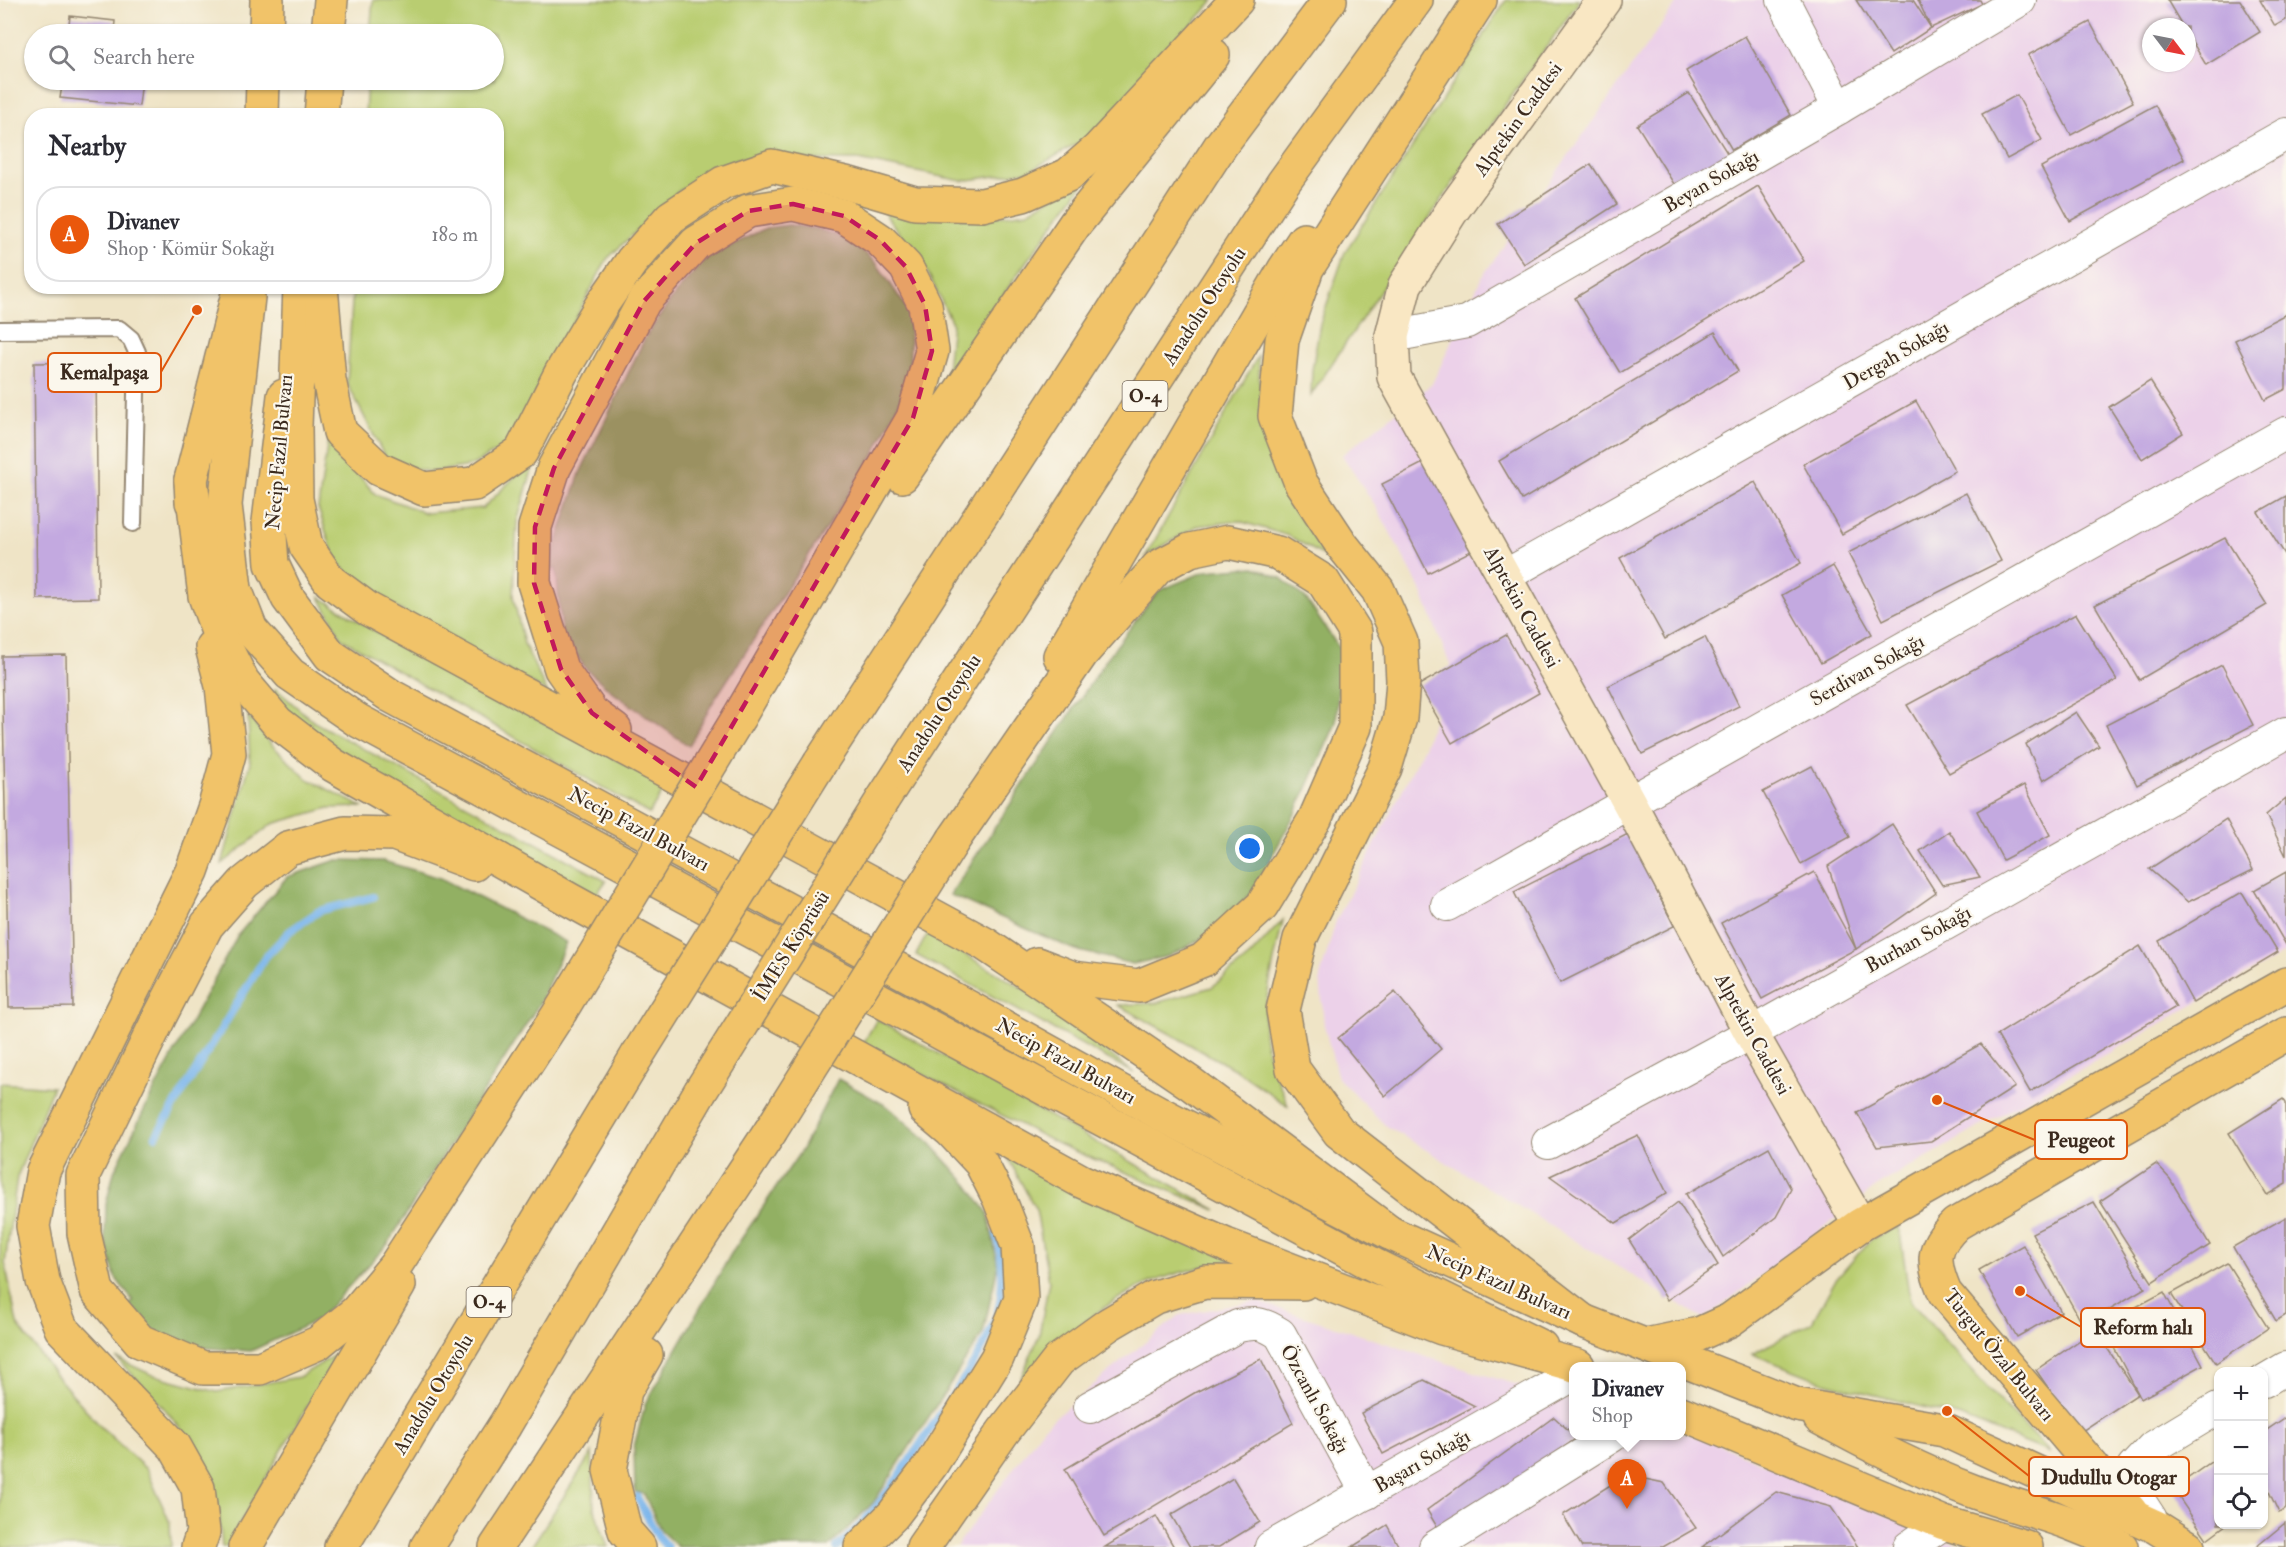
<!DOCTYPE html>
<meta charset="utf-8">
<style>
:root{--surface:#fff;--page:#f7f7f7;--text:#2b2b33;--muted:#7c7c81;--line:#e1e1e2;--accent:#ea580c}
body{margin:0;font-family:"IM FELL Double Pica",serif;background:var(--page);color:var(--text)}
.controls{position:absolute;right:18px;bottom:18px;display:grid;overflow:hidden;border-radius:12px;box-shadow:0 2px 4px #0004}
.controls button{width:54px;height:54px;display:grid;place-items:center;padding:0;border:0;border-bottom:2px solid var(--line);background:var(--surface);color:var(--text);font:30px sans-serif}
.compass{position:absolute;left:2142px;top:18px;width:54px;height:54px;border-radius:50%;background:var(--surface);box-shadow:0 2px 4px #0004;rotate:122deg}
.you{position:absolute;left:1250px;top:849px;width:21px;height:21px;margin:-15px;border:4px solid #fff;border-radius:50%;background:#1a73e8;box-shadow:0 0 0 9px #1a73e833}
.badge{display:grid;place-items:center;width:39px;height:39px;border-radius:50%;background:var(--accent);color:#fff;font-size:20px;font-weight:700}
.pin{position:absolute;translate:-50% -50px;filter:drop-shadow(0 2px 3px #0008)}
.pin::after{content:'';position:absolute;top:32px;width:21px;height:18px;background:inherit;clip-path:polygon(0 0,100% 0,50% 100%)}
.popup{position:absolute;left:1569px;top:1362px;width:117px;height:78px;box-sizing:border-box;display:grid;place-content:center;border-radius:12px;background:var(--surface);filter:drop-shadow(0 2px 4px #0005);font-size:20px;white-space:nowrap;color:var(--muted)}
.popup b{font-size:22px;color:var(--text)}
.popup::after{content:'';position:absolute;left:50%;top:100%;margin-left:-12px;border:12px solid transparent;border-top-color:var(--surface)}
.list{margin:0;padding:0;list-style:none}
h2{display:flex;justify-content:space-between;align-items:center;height:78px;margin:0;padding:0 24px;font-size:26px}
h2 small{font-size:20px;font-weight:400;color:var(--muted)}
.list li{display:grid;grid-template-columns:39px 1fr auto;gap:18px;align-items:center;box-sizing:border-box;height:96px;margin:0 12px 12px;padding:0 12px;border:2px solid var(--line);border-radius:24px}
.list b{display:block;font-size:22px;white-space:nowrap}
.list p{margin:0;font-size:20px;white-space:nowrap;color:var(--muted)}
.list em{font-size:20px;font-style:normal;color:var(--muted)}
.icon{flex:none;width:33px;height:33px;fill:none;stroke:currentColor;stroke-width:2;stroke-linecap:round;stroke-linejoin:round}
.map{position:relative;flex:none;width:2286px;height:1547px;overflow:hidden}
.search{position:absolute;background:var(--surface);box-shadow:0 2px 4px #0004;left:24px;top:24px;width:480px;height:66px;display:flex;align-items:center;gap:15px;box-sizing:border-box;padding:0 21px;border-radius:33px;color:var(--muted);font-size:22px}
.panel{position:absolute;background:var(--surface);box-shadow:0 2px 4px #0004;left:24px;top:108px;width:480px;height:186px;border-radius:24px}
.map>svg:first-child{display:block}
.built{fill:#ecd1e9;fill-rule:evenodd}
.green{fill:#b9cd71;stroke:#7a7c48;stroke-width:1.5}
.forest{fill:#92b063;stroke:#666d40;stroke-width:1.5}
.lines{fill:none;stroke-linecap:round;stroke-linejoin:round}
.stream{stroke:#7ab5eb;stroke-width:8}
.building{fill:#c3a9e0}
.lane-casing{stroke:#958772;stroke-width:20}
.street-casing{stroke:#958772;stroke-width:34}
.secondary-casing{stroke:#958772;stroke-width:36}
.primary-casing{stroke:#958772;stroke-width:36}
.highway-casing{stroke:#958772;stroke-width:36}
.lane{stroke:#fff;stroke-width:16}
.street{stroke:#fff;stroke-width:32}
.secondary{stroke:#f9e7c3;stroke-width:33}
.primary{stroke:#f1c369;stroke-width:33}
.highway{stroke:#f1c369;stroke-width:33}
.highway-bridge-casing{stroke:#958772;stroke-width:36;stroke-linecap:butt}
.highway-bridge{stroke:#f1c369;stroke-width:33}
.marked{fill:#c2185b;fill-opacity:0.2;stroke:#c2185b;stroke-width:4.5;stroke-dasharray:12 8;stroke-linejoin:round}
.labels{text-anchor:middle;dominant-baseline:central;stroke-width:4.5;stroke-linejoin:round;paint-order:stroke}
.shield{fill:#fbf7ec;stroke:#75685c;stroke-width:1.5}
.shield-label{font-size:18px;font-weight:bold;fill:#3b2a1e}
.street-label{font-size:20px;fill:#3b2a1e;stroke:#fbf7ec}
.leader{fill:none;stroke:#df570d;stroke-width:2}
.callout-dot{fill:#df570d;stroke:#fbf7ec;stroke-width:2}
.callout{fill:#fbf7ec;stroke:#df570d;stroke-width:2}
.callout-label{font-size:21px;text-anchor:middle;font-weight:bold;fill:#3b2a1e}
</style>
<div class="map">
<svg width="2286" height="1547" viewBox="0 0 2286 1547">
<rect width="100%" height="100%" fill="#fbf7ec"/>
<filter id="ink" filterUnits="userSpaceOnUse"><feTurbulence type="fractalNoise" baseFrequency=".0167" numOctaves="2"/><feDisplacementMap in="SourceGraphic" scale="12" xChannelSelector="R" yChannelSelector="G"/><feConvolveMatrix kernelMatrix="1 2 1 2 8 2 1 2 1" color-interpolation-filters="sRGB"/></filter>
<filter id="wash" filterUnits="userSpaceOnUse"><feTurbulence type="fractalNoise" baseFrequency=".008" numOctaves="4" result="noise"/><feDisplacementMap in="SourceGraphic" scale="24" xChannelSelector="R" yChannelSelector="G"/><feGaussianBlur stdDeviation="1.35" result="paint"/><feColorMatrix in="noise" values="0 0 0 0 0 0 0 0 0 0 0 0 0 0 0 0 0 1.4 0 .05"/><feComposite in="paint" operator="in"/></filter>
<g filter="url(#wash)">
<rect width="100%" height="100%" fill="#efe4c6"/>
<!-- built -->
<g class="built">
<path d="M1679,0H2286V952L1880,1184L1704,1319L1385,1125L1338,1078L1324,1025L1320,977L1336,921L1424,747L1452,670L1420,588L1378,510L1342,455L1432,384L1482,277ZM2151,27H2187V63H2151Z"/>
<path d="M1256,1301L1471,1371L1573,1401V1436H1681V1432L1710,1441L1963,1547H956L1044,1427L1123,1360L1180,1315Z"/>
</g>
<!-- green -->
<g class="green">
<path d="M373,0H1214L1093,135L1029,171L962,181L858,160L737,159L679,191L607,259L529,406L503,448L470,466L431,472L388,463L347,383L353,287L496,286V116L365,115L367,80H494V34H370Z"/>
<path d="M1506,0H1580L1509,99L1311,395L1312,370L1320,324L1345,252Z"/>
<path d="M1090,174L1021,269L946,379L952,323L927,271L880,207L976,219L1028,212Z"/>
<path d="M1258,356L1263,432L1295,511L1331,560L1289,536L1239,521L1197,526L1146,556Z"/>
<path d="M328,439L375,494L426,513L483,508L536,456L517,522L513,596L524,644L547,692L375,596L336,562L318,508Z"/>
<path d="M320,597L437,669L667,785L649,814L342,639Z"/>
<path d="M276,689L314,722L606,881L593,899L310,737L268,698Z"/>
<path d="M248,716L271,744L306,778L362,807L329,808L272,824L222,864L250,763Z"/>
<path d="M1283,920C1276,953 1264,998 1264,1031C1265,1054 1280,1084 1288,1106L1236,1070L1118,1005L1156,1003L1212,987L1250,956Z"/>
<path d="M928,933L1026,990L1134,1073L916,955Z"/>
<path d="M877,1019L1217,1210L1060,1145L863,1044Z"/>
<path d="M0,1083L53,1087L17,1177L5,1263L17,1324L53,1372L101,1427L147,1470L170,1523L171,1547H2L0,1542Z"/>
<path d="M1008,1158L1238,1258C1201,1267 1161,1275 1128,1293C1087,1315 1054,1348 1020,1380L1039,1336L1049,1281L1036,1210Z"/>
<path d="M1899,1226L1910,1301L1988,1389L2050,1453L1962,1417L1824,1382L1752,1354L1812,1322L1835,1281L1871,1239Z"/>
<path d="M338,1353L226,1547H222C220,1524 219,1496 209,1474C188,1430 150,1392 116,1358L150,1374L217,1392L299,1377Z"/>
<path d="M592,1453L594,1508L608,1547H531Z"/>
</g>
<!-- forest -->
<g class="forest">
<path d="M789,225L818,229L852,241L877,264L910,313V380L874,455L713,702L689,746L615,694L586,669L562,634L556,569H548L580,473L646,336L675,294L706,258L766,228Z"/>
<path d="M1254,567L1281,578L1306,599L1341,651L1336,723L1297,810L1253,892L1208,936L1169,956L1133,964L1075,950L950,895L1108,657L1158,591L1206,571Z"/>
<path d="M337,860L383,861L440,878L566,942L541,1001L387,1245L318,1320L251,1351L194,1347L150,1329L128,1306L133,1301L115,1277L105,1238L106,1204L114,1172L150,1098L238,935L287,877Z"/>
<path d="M838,1079L887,1106L930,1143L968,1185L988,1213L998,1266L983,1333L874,1502L829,1547H678L661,1531L644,1494L635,1492L634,1447L645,1405L731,1254L801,1151Z"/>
</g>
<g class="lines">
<!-- stream -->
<g class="stream">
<path d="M156,1136L266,956L290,931L319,911L373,897"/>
<path d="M637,1497L658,1537L667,1547"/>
<path d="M837,1547C878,1514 906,1465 935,1422C958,1386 985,1352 998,1311C1004,1287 1003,1257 997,1234"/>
</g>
</g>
<g id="blocks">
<!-- building -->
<g class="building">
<path d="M1856,0H1913L1931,28L1891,54Z"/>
<path d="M1918,0H1980L1982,4L1931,28Z"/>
<path d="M2167,0H2240L2260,32L2206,65L2187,33V27H2183Z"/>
<path d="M2260,0H2286V20L2275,26Z"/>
<path d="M70,16L115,21L114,32L124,34H68Z"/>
<path d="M2090,22L2133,102L2071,135L2028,55Z"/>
<path d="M1745,36L1791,115L1732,150L1686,71Z"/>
<path d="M63,80H142L139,106L60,98Z"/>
<path d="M1689,93L1731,159L1679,192L1637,125Z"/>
<path d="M2017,95L2042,140L2007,159L1982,114Z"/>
<path d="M2155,105L2184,159L2070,221L2041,167Z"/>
<path d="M1591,164L1617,204L1524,264L1498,224Z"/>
<path d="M1758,186L1804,261L1620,373L1575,298Z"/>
<path d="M2286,314V389L2265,400L2235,340Z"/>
<path d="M1715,332L1738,371L1522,500L1499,461Z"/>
<path d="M96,362L98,598L37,599L34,363Z"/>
<path d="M2150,381L2183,433L2142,459L2109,407Z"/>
<path d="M1916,401L1955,471L1842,534L1803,464Z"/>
<path d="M1433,458L1479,547L1428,573L1382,484Z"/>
<path d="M1755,482L1801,563L1665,639L1620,558Z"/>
<path d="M1966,493L2001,561L1883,620L1848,553Z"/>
<path d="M2286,496V556L2258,512Z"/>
<path d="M2225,538L2267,605L2139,680L2095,605Z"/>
<path d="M1833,566L1872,634L1821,663L1782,595Z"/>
<path d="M2076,614L2117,680L1949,773L1907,705Z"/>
<path d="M1506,635L1539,693L1452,743L1419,685Z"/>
<path d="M1705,637L1739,706L1642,754L1608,686Z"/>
<path d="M66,655L73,1007L9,1008L2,656Z"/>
<path d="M2222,665L2253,725L2137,785L2106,725Z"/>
<path d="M2076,712L2099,746L2043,781L2026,744Z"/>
<path d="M1812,766L1850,837L1801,864L1763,792Z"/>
<path d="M2024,785L2050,835L2003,860L1977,811Z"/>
<path d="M2286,798V856L2266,815Z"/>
<path d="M2226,819L2253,870L2188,902L2149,869Z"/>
<path d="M1892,824L1936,893L1856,949L1828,866Z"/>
<path d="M1949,831L1980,877L1942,885L1920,851Z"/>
<path d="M1628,834L1674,926L1560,983L1514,892Z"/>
<path d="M1814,872L1856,949L1762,999L1721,923Z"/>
<path d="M2286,872V945L2254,890Z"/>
<path d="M2242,892L2278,952L2193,1003L2159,941Z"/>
<path d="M2140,946L2176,1007L2030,1092L1997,1035Z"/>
<path d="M1395,992L1441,1049L1385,1096L1338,1038Z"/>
<path d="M1981,1044L2015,1087L1931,1141L1877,1147L1857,1113Z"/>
<path d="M2283,1099L2286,1103V1184L2267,1195L2229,1133Z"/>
<path d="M1638,1135L1667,1193L1616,1223L1550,1176Z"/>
<path d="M1769,1147L1791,1189L1776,1217L1723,1257L1686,1194Z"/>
<path d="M2156,1164L2170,1179L2210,1245L2152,1282L2100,1201Z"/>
<path d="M1678,1202L1718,1265L1667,1300L1629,1240Z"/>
<path d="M2094,1202L2145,1288L2083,1325L2032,1233Z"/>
<path d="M2286,1217V1315L2276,1321L2233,1247Z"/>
<path d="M2023,1245L2061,1312L2017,1337L1979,1270Z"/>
<path d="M2227,1263L2268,1328L2216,1363L2171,1294Z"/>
<path d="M2164,1292L2203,1365L2141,1399L2102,1325Z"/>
<path d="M2095,1330L2138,1394L2079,1433L2036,1370Z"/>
<path d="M1261,1359L1293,1423L1104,1536L1065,1469L1196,1392Z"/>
<path d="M1424,1380L1475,1406L1383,1454L1361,1413Z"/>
<path d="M1554,1417L1577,1438L1440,1532L1427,1510Z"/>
<path d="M2286,1417V1508L2279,1513L2264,1481V1432Z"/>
<path d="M2218,1457V1524H2227L2207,1539L2173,1489Z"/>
<path d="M1626,1475L1664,1483L1696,1528L1663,1547H1582L1563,1515Z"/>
<path d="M1233,1478L1260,1522L1219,1547H1190L1171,1515Z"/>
<path d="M1776,1492L1831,1507L1858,1547H1702Z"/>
<path d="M1156,1516L1174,1547H1105Z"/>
<path d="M2285,1523L2286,1547H2256Z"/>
<path d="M1387,1525L1399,1547H1352Z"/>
</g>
</g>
</g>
<g filter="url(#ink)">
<use href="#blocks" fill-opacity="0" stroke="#958772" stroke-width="1.5"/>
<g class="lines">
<defs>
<path id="lane" d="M0,330L119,329L131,339L137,352L133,523"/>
<g id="street">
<path d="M1783,0L1839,108"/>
<path d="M1392,336L1467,322L1839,108L2020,0"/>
<path d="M1505,576L2286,134"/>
<path d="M1447,905L2286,433"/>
<path d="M1548,1143L1751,1033L2286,733"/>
<path d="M2264,1381L2286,1368"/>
<path d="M1090,1407L1238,1326C1257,1322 1263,1323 1280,1334L1367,1493"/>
<path d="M2151,1519L2129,1485L2133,1468L2152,1448L2218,1408"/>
<path d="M1271,1547L1573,1375"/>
<path d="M1435,1547L1612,1436"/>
<path d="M1909,1547L1944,1523"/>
</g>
<path id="secondary" d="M1604,0L1451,212L1405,285L1392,336L1394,377L1630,804L1751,1033L1860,1225"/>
<g id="primary">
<path d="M266,34L267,0"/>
<path d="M328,34L331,0"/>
<path d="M262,116L263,80"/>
<path d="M321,116L324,80"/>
<path d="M248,297L225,505L235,589L251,630L290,674L357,720L1374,1265L1541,1347"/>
<path d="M284,396L269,522L272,564L288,598L330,655L391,696L966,1006L1163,1115L1390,1233L1583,1321L1797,1405L1944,1430L2156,1527L2188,1547"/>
<path d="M1646,1345L1699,1334L1730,1320L1860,1225L2286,984"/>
<path d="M1681,1413L1944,1523L2026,1547"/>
<path d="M1820,1418C1870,1445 1921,1472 1975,1492C2024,1510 2075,1520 2121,1547"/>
<path d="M2131,1512L1945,1293C1932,1262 1931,1248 1956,1224L2286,1034"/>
</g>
<g id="highway">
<path d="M1480,0L1307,268L1282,340L1275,416L1301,483L1342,545L1378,590L1401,642L1403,681L1400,718L1385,768L1300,939L1283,1010L1293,1069L1339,1132L1583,1321"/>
<path d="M300,286L295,427L296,499L306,546L330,581L368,609L985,944L1190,1083L1390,1233"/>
<path d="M321,286L329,380L340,432L379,469L424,489L474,484L521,452L561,373L601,306L632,261L671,217L723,183L772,166L850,184L915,203L982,205L1023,195L1068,175L1098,149L1237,0"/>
<path d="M902,476L1075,224L1213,55"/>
<path d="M191,480L205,596L220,637L243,682L277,722L333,765L570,900L1081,1181L1226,1245L1442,1328L1578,1366"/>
<path d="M192,502L191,480L240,286"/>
<path d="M1060,656L1284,270L1304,240"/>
<path d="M615,730L592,713L561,669L534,583L535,527L554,468L644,301L696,243L748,211L793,204L844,216L880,240L906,267L925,305L932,351L913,418L739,717"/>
<path d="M820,763L1221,145L1330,0"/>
<path d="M883,799L1283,183L1416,0"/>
<path d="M954,839L1082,653L1158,567L1190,550L1228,542L1278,553L1323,581L1355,632V727L1315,819L1262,906L1203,960L1139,986L1073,978L1037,964"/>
<path d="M474,864L394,834L345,833L288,848L244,883L207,925L160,1016L83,1175L84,1233L97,1291L140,1341L203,1368H260L318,1343L356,1312L395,1266L560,1012"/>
<path d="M198,1547L203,1532L198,1488L175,1447L61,1328L43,1281L33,1226L43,1171L192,871L215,806L229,754L222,686L212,647"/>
<path d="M245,1547L399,1285"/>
<path d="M341,1547L637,1056"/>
<path d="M427,1547L505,1425L700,1092"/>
<path d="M496,1547L770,1132"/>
<path d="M639,1547L625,1531L610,1470L625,1391L646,1355"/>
<path d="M861,1547L893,1515L931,1465L997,1358L1021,1299L1018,1246L999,1198L981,1163L951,1131L925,1109"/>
<path d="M923,1547L1003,1432L1059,1360L1109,1324L1155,1297L1205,1282L1303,1283"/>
</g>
</defs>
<!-- lane casing -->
<use href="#lane" class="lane-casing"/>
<!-- street casing -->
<use href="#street" class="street-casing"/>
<!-- secondary casing -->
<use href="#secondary" class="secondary-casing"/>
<!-- primary casing -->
<use href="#primary" class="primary-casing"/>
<!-- highway casing -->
<use href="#highway" class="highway-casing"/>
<!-- lane -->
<use href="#lane" class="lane"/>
<!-- street -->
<use href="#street" class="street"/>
<!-- secondary -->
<use href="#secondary" class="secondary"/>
<!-- primary -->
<use href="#primary" class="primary"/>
<!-- highway -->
<use href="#highway" class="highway"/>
<defs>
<g id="highway-bridge">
<path d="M560,1012L739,717"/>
<path d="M637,1056L820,763"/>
<path d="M700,1092L883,799"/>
<path d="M770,1132L954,839"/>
</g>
</defs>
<!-- highway-bridge casing -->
<use href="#highway-bridge" class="highway-bridge-casing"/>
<!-- highway-bridge -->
<use href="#highway-bridge" class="highway-bridge"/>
</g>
</g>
<!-- marked area -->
<path class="marked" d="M793,204L844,216L880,240L906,267L925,305L932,351L913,418L696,787L592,713L561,669L534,583L535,527L554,468L644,301L696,243L748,211Z"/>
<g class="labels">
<!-- shield labels -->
<g class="shield">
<rect x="1122.5" y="381" width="45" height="30" rx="4.5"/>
<rect x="466.5" y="1287" width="45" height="30" rx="4.5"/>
</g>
<g class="shield-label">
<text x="1145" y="396">O-4</text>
<text x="489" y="1302">O-4</text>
</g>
<!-- street labels -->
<g class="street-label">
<text transform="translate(1518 119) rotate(-54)">Alptekin Caddesi</text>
<text transform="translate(1711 181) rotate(-30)">Beyan Sokağı</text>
<text transform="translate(1204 306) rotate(-57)">Anadolu Otoyolu</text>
<text transform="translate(1896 355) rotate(-30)">Dergah Sokağı</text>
<text transform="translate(279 452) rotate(-85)">Necip Fazıl Bulvarı</text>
<text transform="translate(1522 607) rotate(61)">Alptekin Caddesi</text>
<text transform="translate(1867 670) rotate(-29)">Serdivan Sokağı</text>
<text transform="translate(939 713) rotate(-57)">Anadolu Otoyolu</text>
<text transform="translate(639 829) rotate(28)">Necip Fazıl Bulvarı</text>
<text transform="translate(1918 939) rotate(-29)">Burhan Sokağı</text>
<text transform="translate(791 946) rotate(-58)">İMES Köprüsü</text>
<text transform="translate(1753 1034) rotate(61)">Alptekin Caddesi</text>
<text transform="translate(1066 1061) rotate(29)">Necip Fazıl Bulvarı</text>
<text transform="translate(1499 1282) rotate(24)">Necip Fazıl Bulvarı</text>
<text transform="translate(1999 1355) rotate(51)">Turgut Özal Bulvarı</text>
<text transform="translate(433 1394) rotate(-59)">Anadolu Otoyolu</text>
<text transform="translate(1315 1399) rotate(61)">Özcanlı Sokağı</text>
<text transform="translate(1422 1461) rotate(-30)">Başarı Sokağı</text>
</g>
</g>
<!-- callouts -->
<path class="leader" d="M197 310L161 372M1937 1100L2035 1140M2020 1291L2081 1327M1947 1411L2029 1476"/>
<g class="callout-dot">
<circle cx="197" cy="310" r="6"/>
<circle cx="1937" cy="1100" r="6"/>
<circle cx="2020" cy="1291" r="6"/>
<circle cx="1947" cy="1411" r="6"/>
</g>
<g class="callout">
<rect x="48" y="353" width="113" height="39" rx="6"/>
<rect x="2035" y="1120" width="92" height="39" rx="6"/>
<rect x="2081" y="1308" width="124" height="39" rx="6"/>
<rect x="2029" y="1457" width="160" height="39" rx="6"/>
</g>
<g class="callout-label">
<text x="104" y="379">Kemalpaşa</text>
<text x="2081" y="1147">Peugeot</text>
<text x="2143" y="1334">Reform halı</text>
<text x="2109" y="1484">Dudullu Otogar</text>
</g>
</svg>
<div class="controls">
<button>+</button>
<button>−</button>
<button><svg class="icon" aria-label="locate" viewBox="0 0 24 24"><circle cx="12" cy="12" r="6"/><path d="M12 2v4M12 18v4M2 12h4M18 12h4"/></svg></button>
</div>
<svg class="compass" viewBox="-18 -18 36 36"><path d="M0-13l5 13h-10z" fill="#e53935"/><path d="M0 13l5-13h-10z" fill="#7c7c81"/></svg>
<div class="you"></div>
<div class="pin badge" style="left:1627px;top:1509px">A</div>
<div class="popup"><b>Divanev</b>Shop</div>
<div class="search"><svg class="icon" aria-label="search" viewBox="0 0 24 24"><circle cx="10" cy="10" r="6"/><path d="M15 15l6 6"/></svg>Search here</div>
<section class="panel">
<h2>Nearby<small></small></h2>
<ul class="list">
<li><span class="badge">A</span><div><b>Divanev</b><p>Shop · Kömür Sokağı</p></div><em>180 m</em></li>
</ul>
</section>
</div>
